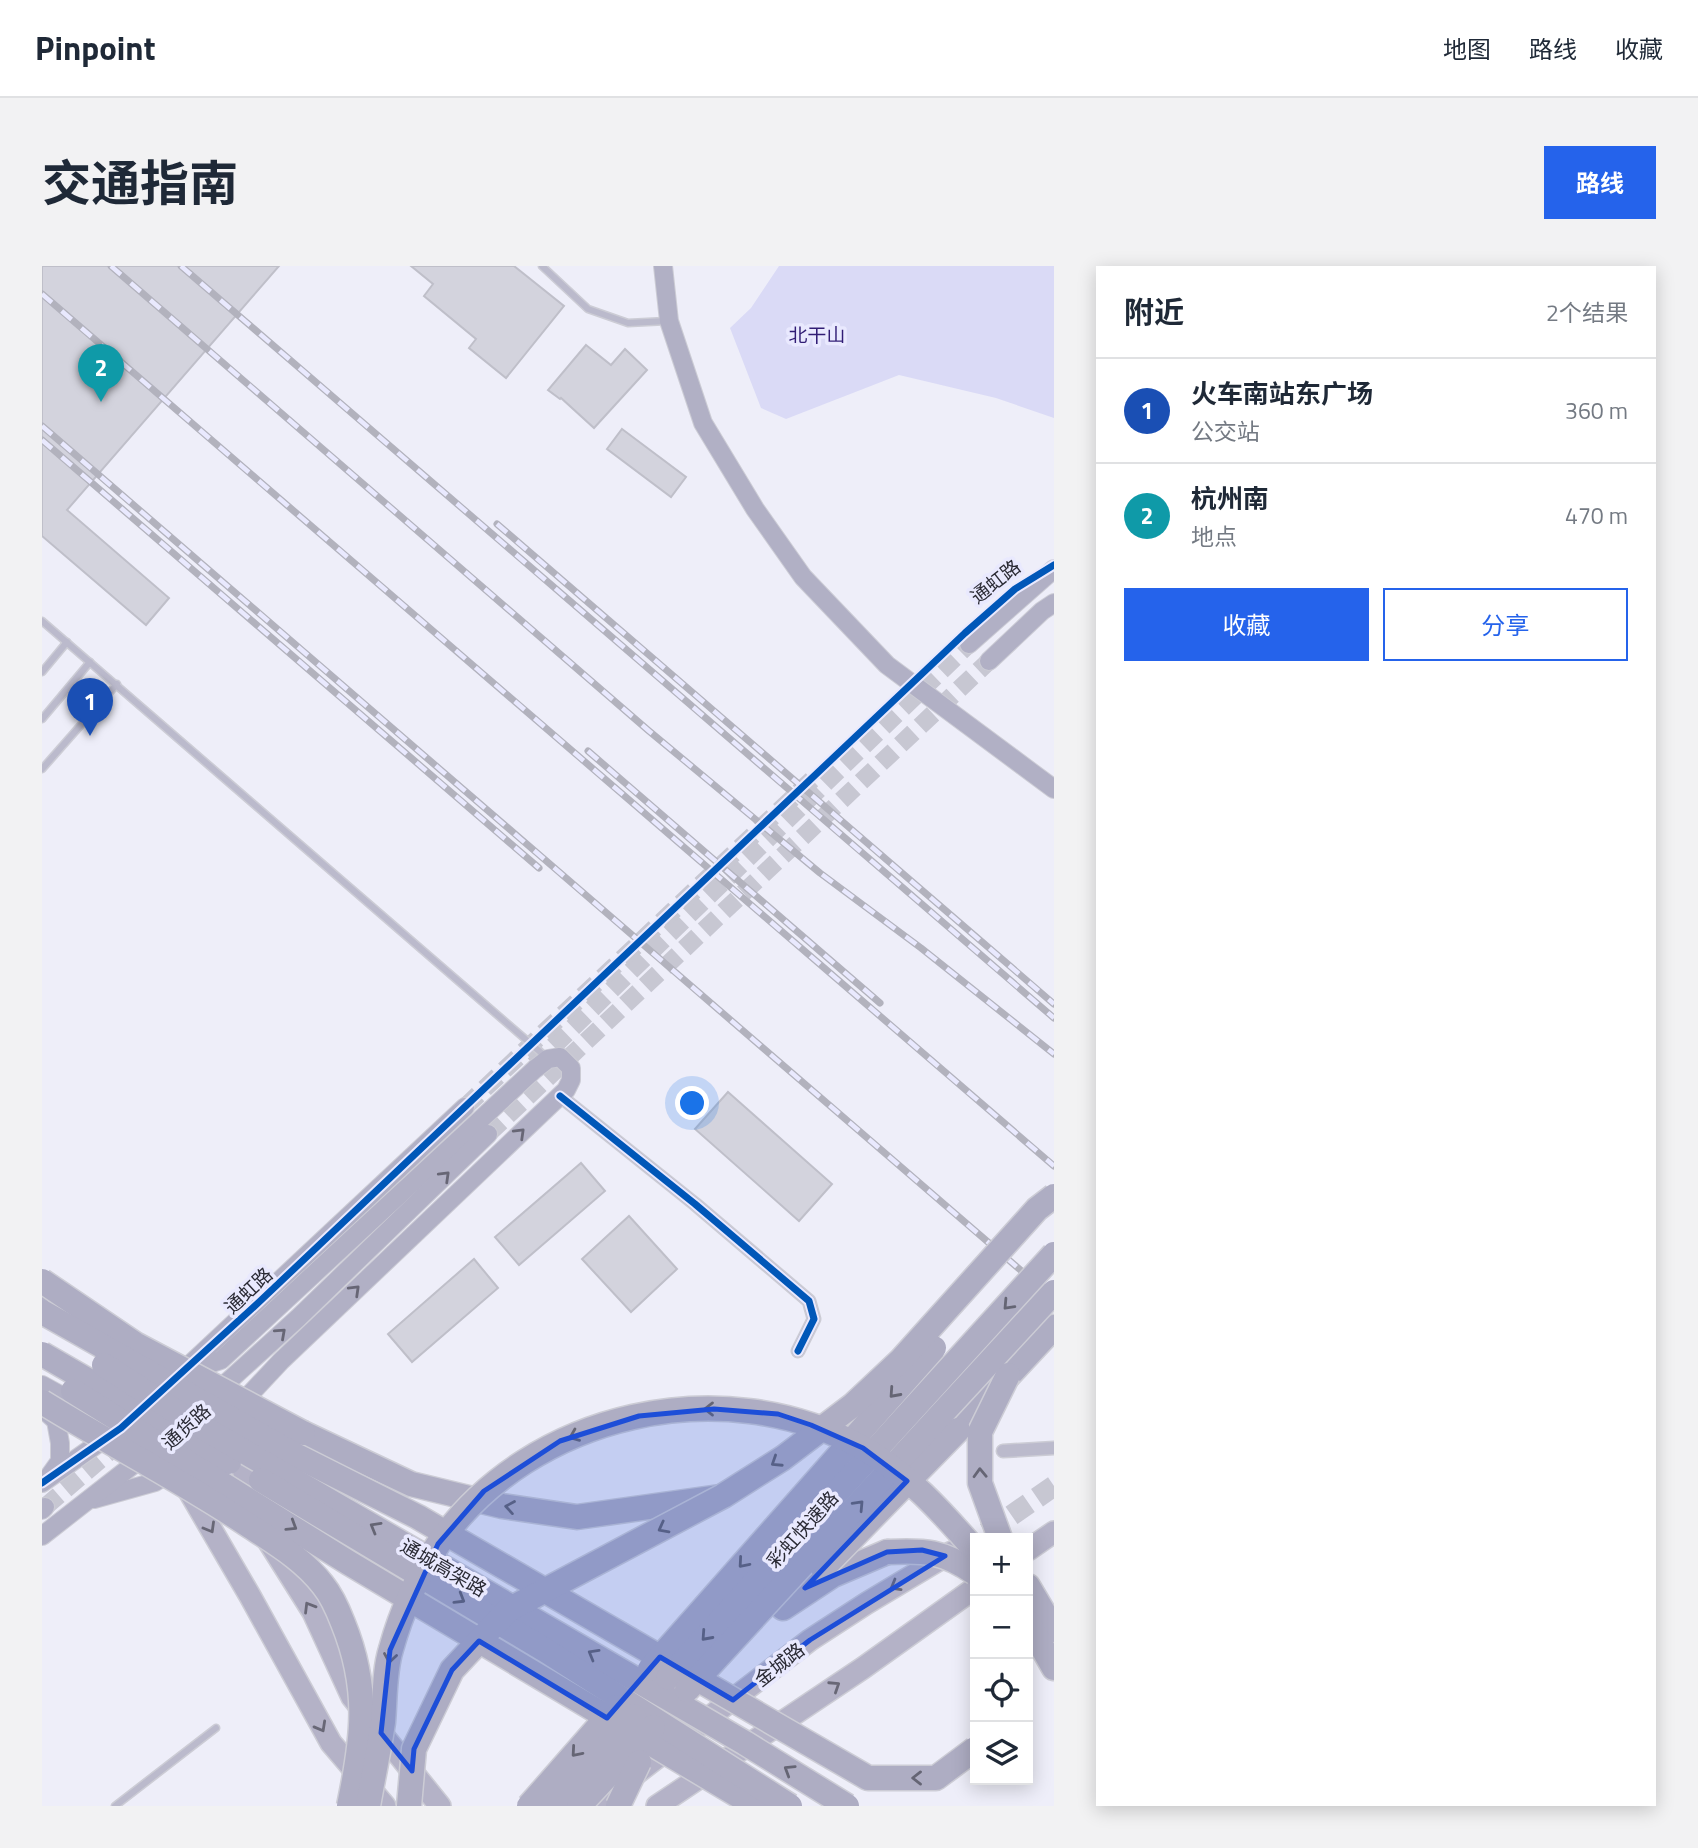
<!DOCTYPE html>
<html lang="zh">
<meta charset="utf-8">
<style>
:root{--surface:#fff;--page:#f2f2f3;--text:#1f2937;--muted:#747a83;--line:#e0e1e3;--accent:#2563eb}
body{margin:0;font-family:"Titillium Web","Noto Sans SC",sans-serif;background:var(--page);color:var(--text)}
.controls{position:absolute;right:21px;bottom:21px;display:grid;overflow:hidden;border-radius:0px;box-shadow:0 4px 18px #0003}
.controls button{width:63px;height:63px;display:grid;place-items:center;padding:0;border:0;border-bottom:2px solid var(--line);background:var(--surface);color:var(--text);font:35px sans-serif}
.you{position:absolute;left:651px;top:838px;width:24px;height:24px;margin:-18px;border:5px solid #fff;border-radius:50%;background:#1a73e8;box-shadow:0 0 0 10px #1a73e833}
.badge{display:grid;place-items:center;width:46px;height:46px;border-radius:50%;background:var(--accent);color:#fff;font-size:23px;font-weight:700}
.pin{position:absolute;translate:-50% -58px;filter:drop-shadow(0 2px 4px #0008)}
.pin::after{content:'';position:absolute;top:37px;width:24px;height:21px;background:inherit;clip-path:polygon(0 0,100% 0,50% 100%)}
.list{margin:0;padding:0;list-style:none}
h2{display:flex;justify-content:space-between;align-items:center;height:91px;margin:0;padding:0 28px;font-size:30px}
h2 small{font-size:23px;font-weight:400;color:var(--muted)}
.list li{display:grid;grid-template-columns:46px 1fr auto;gap:21px;align-items:center;box-sizing:border-box;height:105px;padding:0 28px;border-top:2px solid var(--line)}
.list b{display:block;font-size:26px;white-space:nowrap}
.list p{margin:0;font-size:23px;white-space:nowrap;color:var(--muted)}
.list em{font-size:23px;font-style:normal;color:var(--muted)}
.actions{display:flex;gap:14px;padding:21px 28px}
.actions a{flex:1;padding:16px 0;border:2px solid var(--accent);border-radius:0px;text-align:center;font-size:24px;color:var(--accent)}
.actions .main{background:var(--accent);color:#fff}
.icon{flex:none;width:38px;height:38px;fill:none;stroke:currentColor;stroke-width:2;stroke-linecap:round;stroke-linejoin:round}
.map{position:relative;flex:none;width:1012px;height:1540px;overflow:hidden;border-radius:0px}
header{display:flex;align-items:center;gap:42px;box-sizing:border-box;height:98px;padding:0 35px;background:var(--surface);border-bottom:2px solid var(--line)}
header strong{font-size:33px}
nav{display:flex;gap:38px;margin-inline-start:auto;font-size:24px}
.intro{display:flex;align-items:center;justify-content:space-between;box-sizing:border-box;height:168px;padding:0 42px}
h1{margin:0;font-size:49px}
.button{padding:18px 32px;border-radius:0px;background:var(--accent);color:#fff;font-size:24px;font-weight:700}
main{display:flex;gap:42px;padding:0 42px}
aside{flex:1;background:var(--surface);border-radius:0px;box-shadow:0 4px 18px #0003}
.map>svg:first-child{display:block}
.green{fill:#dadaf6}
.building{fill:#d3d3dd;stroke:#bfbfc9;stroke-width:2}
.lines{fill:none;stroke-linecap:round;stroke-linejoin:round}
.secondary-tunnel{stroke:#c7c7d2;stroke-width:18;stroke-dasharray:18 9;stroke-linecap:butt}
.primary-tunnel{stroke:#c7c7d2;stroke-width:21;stroke-dasharray:21 10;stroke-linecap:butt}
.lane-casing{stroke:#ccccd5;stroke-width:9}
.street-casing{stroke:#ccccd5;stroke-width:15}
.secondary-casing{stroke:#ccccd5;stroke-width:20}
.primary-casing{stroke:#ccccd5;stroke-width:24}
.highway-casing{stroke:#ccccd5;stroke-width:27}
.lane{stroke:#bbbacc;stroke-width:6}
.street{stroke:#bbbacc;stroke-width:12}
.secondary{stroke:#b1b0c5;stroke-width:18}
.primary{stroke:#b4b2c7;stroke-width:21}
.highway{stroke:#aeadc3;stroke-width:24}
.rail-casing{stroke:#b2b2bd;stroke-width:7}
.rail{stroke:#e9e9fe;stroke-width:4.5;stroke-dasharray:13;stroke-linecap:butt}
.highway-bridge-casing{stroke:#ccccd5;stroke-width:27;stroke-linecap:butt}
.highway-bridge{stroke:#aeadc3;stroke-width:24}
.cycleway-casing{stroke:#e9e9fe;stroke-width:11}
.cycleway{stroke:#0057b8;stroke-width:7}
.oneway{stroke:#676675}
.oneway2{stroke:#656574}
.oneway3{stroke:#686776}
.marked{fill:#1d4ed8;fill-opacity:0.2;stroke:#1d4ed8;stroke-width:5;stroke-linejoin:round}
.labels{text-anchor:middle;dominant-baseline:central;stroke-width:7;stroke-linejoin:round;paint-order:stroke}
.park-label{font-size:19px;fill:#311d75;stroke:#e9e9fe}
.street-label{font-size:19px;fill:#2a2a34;stroke:#e9e9fe}
</style>
<header>
<strong>Pinpoint</strong>
<nav><a>地图</a><a>路线</a><a>收藏</a></nav>
</header>
<div class="intro"><h1>交通指南</h1><a class="button">路线</a></div>
<main>
<div class="map">
<svg width="1012" height="1540" viewBox="0 0 1012 1540">
<rect width="100%" height="100%" fill="#eeeef9"/>
<!-- green -->
<path class="green" d="M737,0H1012V152L954,132L857,109L744,153L719,142L688,62L709,42Z"/>
<!-- building -->
<g class="building">
<path d="M0,0H237L25,244L127,332L104,359L0,270Z"/>
<path d="M369,0H472L522,40L464,112L427,82L434,73L382,30L391,18Z"/>
<path d="M544,79L569,99L583,83L605,104L552,162L519,132L518,133L506,124Z"/>
<path d="M580,163L644,211L629,231L565,183Z"/>
<path d="M686,826L790,918L757,955L653,863Z"/>
<path d="M539,897L563,925L477,999L453,971Z"/>
<path d="M587,950L635,1003L589,1046L540,993Z"/>
<path d="M432,993L456,1022L370,1096L346,1068Z"/>
</g>
<g class="lines">
<!-- secondary-tunnel -->
<g class="secondary-tunnel">
<path d="M492,799L927,378"/>
<path d="M423,841L776,508"/>
<path d="M446,868L947,395"/>
<path d="M3,1241L81,1174"/>
</g>
<!-- primary-tunnel -->
<path class="primary-tunnel" d="M944,1267L1012,1220"/>
<defs>
<g id="lane">
<path d="M500,0L546,43L586,57L625,55"/>
<path d="M0,355L504,791"/>
<path d="M0,406L25,376"/>
<path d="M0,453L48,396"/>
<path d="M0,503L75,418"/>
<path d="M73,1540L174,1462"/>
</g>
<g id="street">
<path d="M518,830L653,938L767,1035L772,1053L756,1085"/>
<path d="M961,1185L1012,1182"/>
</g>
<g id="secondary">
<path d="M621,0L627,55L661,157L713,243L761,311L845,399L1012,523"/>
<path d="M927,378L1012,303"/>
<path d="M947,395L1000,345L1012,337"/>
<path d="M0,1033L25,1046"/>
<path d="M142,1104L423,841"/>
<path d="M140,1107L179,1094L493,803L506,793L518,791L529,802V814L524,824L239,1095L195,1142"/>
<path d="M0,1119L40,1141"/>
<path d="M170,1130L256,1052L446,868"/>
<path d="M0,1142L14,1155L18,1177V1195L8,1209"/>
<path d="M0,1217L71,1167"/>
<path d="M52,1233L113,1216L134,1203"/>
<path d="M0,1244L3,1241"/>
<path d="M0,1270L105,1188"/>
</g>
<g id="primary">
<path d="M196,1170L208,1245"/>
<path d="M144,1220L208,1330L289,1477L343,1540"/>
<path d="M225,1273L271,1346L310,1431L398,1540"/>
<path d="M986,1284L1012,1266"/>
<path d="M552,1540L768,1374L825,1337L910,1286"/>
<path d="M615,1540L821,1402L933,1322"/>
</g>
<g id="highway">
<path d="M916,1164L1012,1061"/>
<path d="M261,1167L369,1218L460,1240L535,1251L678,1231"/>
<path d="M986,1320L1012,1364"/>
<path d="M741,1342L791,1309L845,1286"/>
<path d="M986,1356L1012,1402"/>
</g>
</defs>
<!-- lane casing -->
<use href="#lane" class="lane-casing"/>
<!-- street casing -->
<use href="#street" class="street-casing"/>
<!-- secondary casing -->
<use href="#secondary" class="secondary-casing"/>
<!-- primary casing -->
<use href="#primary" class="primary-casing"/>
<!-- highway casing -->
<use href="#highway" class="highway-casing"/>
<!-- lane -->
<use href="#lane" class="lane"/>
<!-- street -->
<use href="#street" class="street"/>
<!-- secondary -->
<use href="#secondary" class="secondary"/>
<!-- primary -->
<use href="#primary" class="primary"/>
<!-- highway -->
<use href="#highway" class="highway"/>
<defs>
<g id="rail">
<path d="M69,0L607,465L778,607L879,682L1012,788"/>
<path d="M139,0L1012,752"/>
<path d="M0,28L1012,900"/>
<path d="M0,160L1012,1033"/>
<path d="M0,174L497,602"/>
<path d="M455,258L1012,738"/>
<path d="M546,485L838,737"/>
</g>
</defs>
<!-- rail casing -->
<use href="#rail" class="rail-casing"/>
<!-- rail -->
<use href="#rail" class="rail"/>
<defs>
<g id="highway-bridge">
<path d="M0,1015L93,1078L261,1167"/>
<path d="M0,1046L255,1190L376,1251L826,1512H894L933,1483"/>
<path d="M0,1088L187,1196"/>
<path d="M62,1099L136,1147L703,1477L805,1540"/>
<path d="M31,1125L307,1297L714,1540"/>
<path d="M0,1136C68,1178 140,1215 206,1259C233,1277 261,1293 281,1319C290,1330 296,1344 301,1357C328,1423 321,1473 307,1540"/>
<path d="M219,1214L503,1384L748,1540"/>
<path d="M958,1272L938,1217V1166L966,1109"/>
<path d="M845,1286C883,1284 901,1285 933,1307"/>
<path d="M781,1302L916,1164"/>
<path d="M608,1403L892,1082"/>
<path d="M626,1412L1012,988"/>
<path d="M645,1424L1012,1026"/>
<path d="M326,1540C331,1512 337,1484 341,1456C343,1433 342,1405 349,1383C359,1347 376,1307 397,1277C489,1146 681,1104 819,1181C864,1206 900,1246 933,1284"/>
<path d="M367,1540L372,1483L410,1404L466,1344L681,1230L741,1192L811,1139L859,1094L995,943L1012,930"/>
<path d="M487,1540L574,1441"/>
<path d="M511,1540L592,1450"/>
<path d="M537,1540L611,1461"/>
<path d="M576,1540L597,1496"/>
</g>
</defs>
<!-- highway-bridge casing -->
<use href="#highway-bridge" class="highway-bridge-casing"/>
<!-- highway-bridge -->
<use href="#highway-bridge" class="highway-bridge"/>
<defs>
<g id="cycleway">
<path d="M518,830L653,938L767,1035L772,1053L756,1085"/>
<path d="M0,1217L79,1162L216,1037L923,367L973,323L1012,299"/>
</g>
</defs>
<!-- cycleway casing -->
<use href="#cycleway" class="cycleway-casing"/>
<!-- cycleway -->
<use href="#cycleway" class="cycleway"/>
</g>
<!-- one-way arrows -->
<defs><path id="oneway-chevron" d="M-2-3.5L2.5 0L-2 3.5" fill="none" stroke-width="1.6" stroke-linecap="round" stroke-linejoin="round" transform="scale(1.75)"/></defs>
<g class="oneway">
<use href="#oneway-chevron" transform="translate(478 867) rotate(-44)"/>
<use href="#oneway-chevron" transform="translate(403 910) rotate(-44)"/>
<use href="#oneway-chevron" transform="translate(313 1024) rotate(-44)"/>
<use href="#oneway-chevron" transform="translate(239 1067) rotate(-42)"/>
</g>
<g class="oneway2">
<use href="#oneway-chevron" transform="translate(966 1039) rotate(133)"/>
<use href="#oneway-chevron" transform="translate(852 1127) rotate(132)"/>
<use href="#oneway-chevron" transform="translate(667 1143) rotate(180)"/>
<use href="#oneway-chevron" transform="translate(532 1170) rotate(158)"/>
<use href="#oneway-chevron" transform="translate(734 1196) rotate(147)"/>
<use href="#oneway-chevron" transform="translate(938 1207) rotate(-92)"/>
<use href="#oneway-chevron" transform="translate(817 1239) rotate(-47)"/>
<use href="#oneway-chevron" transform="translate(468 1241) rotate(-170)"/>
<use href="#oneway-chevron" transform="translate(250 1260) rotate(32)"/>
<use href="#oneway-chevron" transform="translate(333 1261) rotate(-150)"/>
<use href="#oneway-chevron" transform="translate(621 1262) rotate(152)"/>
<use href="#oneway-chevron" transform="translate(701 1297) rotate(131)"/>
<use href="#oneway-chevron" transform="translate(418 1333) rotate(31)"/>
<use href="#oneway-chevron" transform="translate(664 1370) rotate(132)"/>
<use href="#oneway-chevron" transform="translate(551 1388) rotate(-150)"/>
<use href="#oneway-chevron" transform="translate(348 1392) rotate(99)"/>
<use href="#oneway-chevron" transform="translate(534 1486) rotate(131)"/>
<use href="#oneway-chevron" transform="translate(747 1504) rotate(-148)"/>
<use href="#oneway-chevron" transform="translate(875 1512) rotate(180)"/>
</g>
<g class="oneway3">
<use href="#oneway-chevron" transform="translate(168 1262) rotate(60)"/>
<use href="#oneway-chevron" transform="translate(853 1320) rotate(150)"/>
<use href="#oneway-chevron" transform="translate(267 1341) rotate(-121)"/>
<use href="#oneway-chevron" transform="translate(793 1420) rotate(-33)"/>
<use href="#oneway-chevron" transform="translate(279 1461) rotate(61)"/>
</g>
<!-- marked area -->
<path class="marked" d="M672,1143L736,1148L769,1159L821,1182L865,1215L763,1322L845,1286L880,1284L903,1290L768,1374L691,1434L618,1391L565,1452L437,1375L410,1404L372,1483L370,1505L339,1467L348,1384L396,1278L442,1225L518,1175L597,1150Z"/>
<g class="labels">
<!-- park labels -->
<g class="park-label">
<text x="775" y="68">北干山</text>
</g>
<!-- street labels -->
<g class="street-label">
<text transform="translate(953 315) rotate(-38)">通虹路</text>
<text transform="translate(206 1024) rotate(-43)">通虹路</text>
<text transform="translate(144 1160) rotate(-42)">通货路</text>
<text transform="translate(760 1263) rotate(-48)">彩虹快速路</text>
<text transform="translate(402 1301) rotate(30)">通城高架路</text>
<text transform="translate(737 1398) rotate(-38)">金城路</text>
</g>
</g>
</svg>
<div class="controls">
<button>+</button>
<button>−</button>
<button><svg class="icon" aria-label="locate" viewBox="0 0 24 24"><circle cx="12" cy="12" r="6"/><path d="M12 2v4M12 18v4M2 12h4M18 12h4"/></svg></button>
<button><svg class="icon" aria-label="layers" viewBox="0 0 24 24"><path d="M12 4l9 5-9 5-9-5zM3 14l9 5 9-5"/></svg></button>
</div>
<div class="you"></div>
<div class="pin badge" style="left:48px;top:470px;background:#1a4fb4">1</div>
<div class="pin badge" style="left:59px;top:136px;background:#0f9aa8">2</div>
</div>
<aside>
<h2>附近<small>2个结果</small></h2>
<ul class="list">
<li><span class="badge" style="background:#1a4fb4">1</span><div><b>火车南站东广场</b><p>公交站</p></div><em>360 m</em></li>
<li><span class="badge" style="background:#0f9aa8">2</span><div><b>杭州南</b><p>地点</p></div><em>470 m</em></li>
</ul>
<div class="actions"><a class="main">收藏</a><a>分享</a></div>
</aside>
</main>
